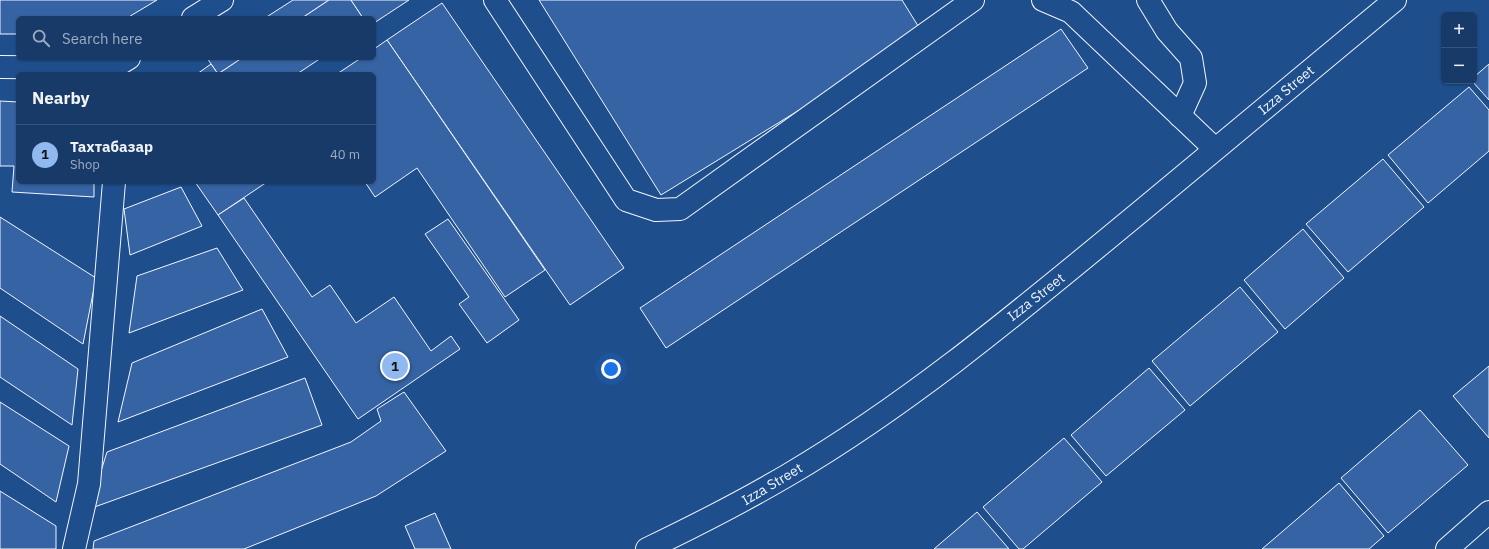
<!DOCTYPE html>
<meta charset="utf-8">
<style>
:root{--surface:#173a69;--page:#20416f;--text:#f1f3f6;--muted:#9eadc0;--line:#36547d;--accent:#90b9f0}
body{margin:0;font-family:"IBM Plex Sans",sans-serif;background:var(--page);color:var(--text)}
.controls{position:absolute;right:12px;top:12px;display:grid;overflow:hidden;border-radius:6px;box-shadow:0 1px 3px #0004}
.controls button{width:36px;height:36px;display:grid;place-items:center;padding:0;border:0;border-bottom:1px solid var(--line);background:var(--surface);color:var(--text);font:20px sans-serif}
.you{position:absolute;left:611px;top:369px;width:14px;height:14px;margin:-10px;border:3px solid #fff;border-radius:50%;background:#1a73e8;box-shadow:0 0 0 6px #1a73e833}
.badge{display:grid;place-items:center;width:26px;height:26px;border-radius:50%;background:var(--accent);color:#111;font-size:13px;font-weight:700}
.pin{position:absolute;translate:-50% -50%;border:2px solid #fff;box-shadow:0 1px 4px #0006}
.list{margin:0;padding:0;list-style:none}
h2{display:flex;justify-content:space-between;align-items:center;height:52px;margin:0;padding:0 16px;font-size:17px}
h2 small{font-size:13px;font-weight:400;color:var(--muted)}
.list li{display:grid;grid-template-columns:26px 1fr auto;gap:12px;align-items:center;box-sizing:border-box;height:60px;padding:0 16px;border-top:1px solid var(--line)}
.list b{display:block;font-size:15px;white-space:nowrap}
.list p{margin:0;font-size:13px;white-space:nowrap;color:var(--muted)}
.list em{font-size:13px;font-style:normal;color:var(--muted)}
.icon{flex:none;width:22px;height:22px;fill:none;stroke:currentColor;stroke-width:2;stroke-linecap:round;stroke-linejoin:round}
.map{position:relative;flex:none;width:1489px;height:549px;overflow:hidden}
.search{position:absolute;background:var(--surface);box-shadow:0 1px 3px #0004;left:16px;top:16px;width:360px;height:44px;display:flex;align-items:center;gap:10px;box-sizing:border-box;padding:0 14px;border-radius:6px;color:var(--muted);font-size:15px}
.panel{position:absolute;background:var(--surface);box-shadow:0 1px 3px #0004;left:16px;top:72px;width:360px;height:112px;border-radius:6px}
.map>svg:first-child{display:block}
.building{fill:#3563a3;stroke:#f2f6ff}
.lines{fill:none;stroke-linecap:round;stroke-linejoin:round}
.minor-casing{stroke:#f2f6ff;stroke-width:24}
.major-casing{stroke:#f2f6ff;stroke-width:24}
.minor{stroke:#1f4e8c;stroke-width:22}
.major{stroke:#1f4e8c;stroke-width:22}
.labels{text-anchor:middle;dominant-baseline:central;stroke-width:3;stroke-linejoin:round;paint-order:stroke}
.street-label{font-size:14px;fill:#f2f6ff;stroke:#1f4e8c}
</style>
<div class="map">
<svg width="1489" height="549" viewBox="0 0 1489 549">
<rect width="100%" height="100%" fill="#1f4e8c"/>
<!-- building -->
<g class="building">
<path d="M0,0H157L127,18H18V34H0Z"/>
<path d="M293,0H329L302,18H265Z"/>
<path d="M329,0H351L363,18H302Z"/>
<path d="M351,0H409L374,23V18H363Z"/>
<path d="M539,0H902L923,34L661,195Z"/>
<path d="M442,3L624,268L570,305L387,40Z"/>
<path d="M1061,29L1088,68L666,348L640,308Z"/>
<path d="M387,40L545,270L505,297L417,168L375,197L365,182H374V74H337L361,58H374V49Z"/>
<path d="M207,58H242L218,74Z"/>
<path d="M242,58H321L297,74H218Z"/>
<path d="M211,64L218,74H197Z"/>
<path d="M1489,64V100L1472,81H1474V77Z"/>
<path d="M1469,87L1489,110V151L1428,203L1388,155Z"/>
<path d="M0,101L18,102V182H94V197L12,192L14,166H0Z"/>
<path d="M1383,159L1424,207L1348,272L1306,224Z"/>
<path d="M195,182H267L218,215Z"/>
<path d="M181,187L202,226L130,255L124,209Z"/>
<path d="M244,198L312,297L330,285L356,323L394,297L431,351L451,336L460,349L358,419L218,215Z"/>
<path d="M0,217L96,278L83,344L0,288Z"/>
<path d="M448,219L519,320L487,343L459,304L469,297L425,234Z"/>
<path d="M1303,229L1344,278L1285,329L1244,280Z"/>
<path d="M217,248L243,290L129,333L137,276Z"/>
<path d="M1240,287L1278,332L1190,406L1152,361Z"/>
<path d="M262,309L288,357L118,422L132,363Z"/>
<path d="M0,316L78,369L72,425L0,377Z"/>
<path d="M1489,366V438L1453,396Z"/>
<path d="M1149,368L1185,410L1106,476L1071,435Z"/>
<path d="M305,378L322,425L89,509L107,452Z"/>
<path d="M404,392L446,451L376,496L244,549H93L94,541L351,442L381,421L377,409Z"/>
<path d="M0,402L69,446L56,502L0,464Z"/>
<path d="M1420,410L1468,465L1388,533L1341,478Z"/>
<path d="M1064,438L1102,482L1023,549H1019L983,507Z"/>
<path d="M1339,483L1384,536L1369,549H1262Z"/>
<path d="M0,491L56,526V549H0Z"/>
<path d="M977,512L1009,549H934Z"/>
<path d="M435,513L451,549H415L405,526Z"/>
</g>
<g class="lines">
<defs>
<g id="minor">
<path d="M495,0L626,200L656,210L680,209L973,0"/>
<path d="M1043,0L1071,12L1215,149"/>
<path d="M1148,0L1167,31L1191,58L1195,83L1180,116"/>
<path d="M193,18L222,0"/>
<path d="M0,67L113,68L129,58"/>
<path d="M74,549L89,484L114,182"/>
<path d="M1447,549L1489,512"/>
</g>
<path id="major" d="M647,549C695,526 742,502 788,475C914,401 1027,305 1140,212C1225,142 1310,71 1395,0"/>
</defs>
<!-- minor casing -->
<use href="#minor" class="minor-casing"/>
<!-- major casing -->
<use href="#major" class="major-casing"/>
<!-- minor -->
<use href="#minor" class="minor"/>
<!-- major -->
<use href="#major" class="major"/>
</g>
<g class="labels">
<!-- street labels -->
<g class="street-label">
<text transform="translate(1286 90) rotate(-40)">Izza Street</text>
<text transform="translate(1036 297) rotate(-38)">Izza Street</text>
<text transform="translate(772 484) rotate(-31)">Izza Street</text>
</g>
</g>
</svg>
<div class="controls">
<button>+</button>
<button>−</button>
</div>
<div class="you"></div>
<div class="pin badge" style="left:395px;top:366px">1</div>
<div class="search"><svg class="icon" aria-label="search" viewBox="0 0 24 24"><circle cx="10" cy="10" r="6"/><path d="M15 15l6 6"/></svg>Search here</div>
<section class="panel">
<h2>Nearby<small></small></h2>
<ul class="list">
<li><span class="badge">1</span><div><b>Тахтабазар</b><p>Shop</p></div><em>40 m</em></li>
</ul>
</section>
</div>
